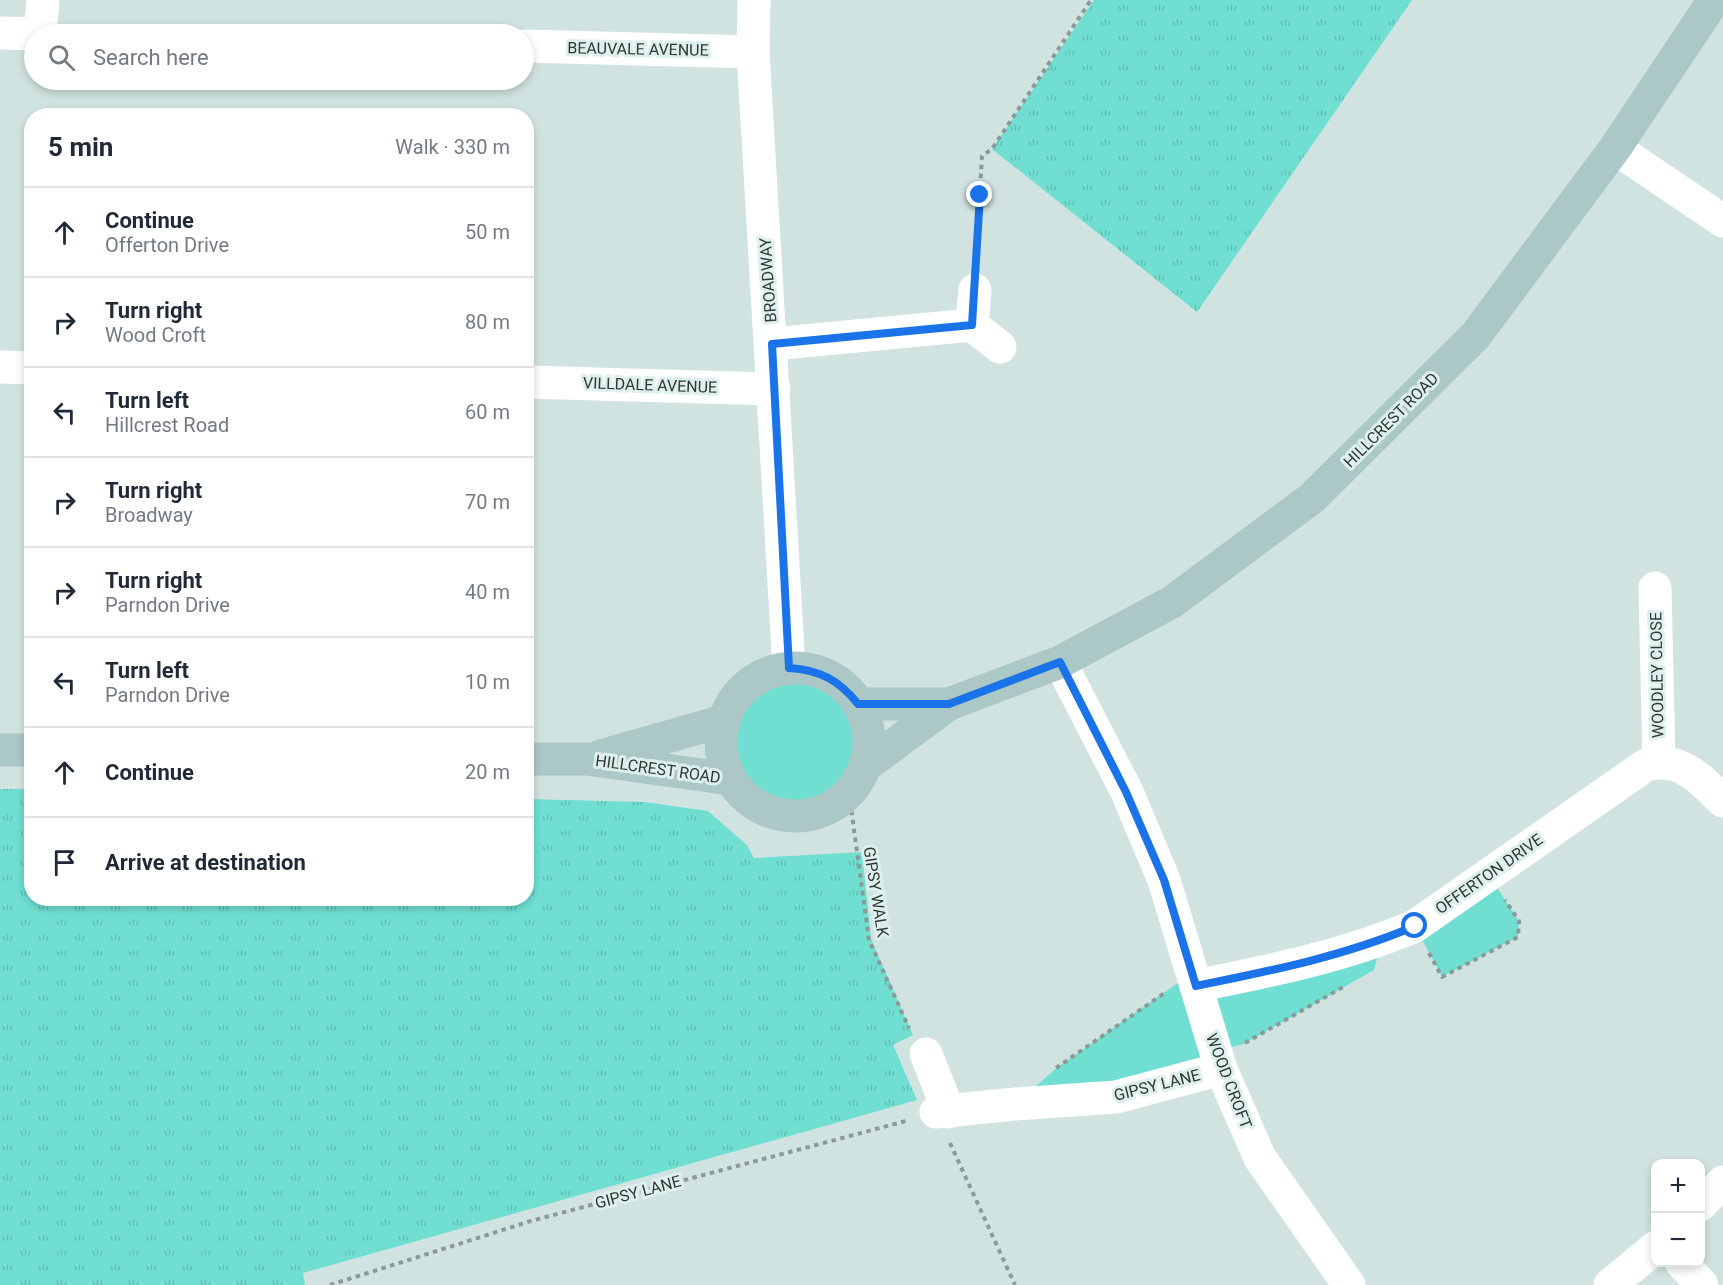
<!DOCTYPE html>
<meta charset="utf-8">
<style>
:root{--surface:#fff;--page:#f6f6f7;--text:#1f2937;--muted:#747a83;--line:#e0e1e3}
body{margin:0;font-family:Roboto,sans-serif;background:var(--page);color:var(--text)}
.controls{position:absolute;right:18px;bottom:18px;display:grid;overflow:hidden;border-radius:12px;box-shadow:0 3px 9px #0003}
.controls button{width:54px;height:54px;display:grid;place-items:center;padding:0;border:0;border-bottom:2px solid var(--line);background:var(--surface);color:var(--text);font:30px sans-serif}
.stop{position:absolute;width:18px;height:18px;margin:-14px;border:4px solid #1a73e8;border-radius:50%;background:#fff}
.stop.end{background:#1a73e8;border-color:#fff;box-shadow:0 2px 6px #0008}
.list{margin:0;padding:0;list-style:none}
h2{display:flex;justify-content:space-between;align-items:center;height:78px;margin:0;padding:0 24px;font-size:26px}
h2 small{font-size:20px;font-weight:400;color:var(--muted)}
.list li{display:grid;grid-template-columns:39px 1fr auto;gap:18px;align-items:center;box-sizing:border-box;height:90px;padding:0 24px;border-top:2px solid var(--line)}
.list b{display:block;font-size:22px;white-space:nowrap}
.list p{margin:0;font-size:20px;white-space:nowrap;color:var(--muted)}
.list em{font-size:20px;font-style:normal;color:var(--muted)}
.icon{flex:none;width:33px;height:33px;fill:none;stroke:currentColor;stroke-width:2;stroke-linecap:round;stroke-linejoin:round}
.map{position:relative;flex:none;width:1723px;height:1285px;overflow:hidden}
.search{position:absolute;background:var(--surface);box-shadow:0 3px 9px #0003;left:24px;top:24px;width:510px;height:66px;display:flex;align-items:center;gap:15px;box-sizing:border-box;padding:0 21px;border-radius:33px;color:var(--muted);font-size:22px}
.panel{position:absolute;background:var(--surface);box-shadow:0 3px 9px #0003;left:24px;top:108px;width:510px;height:798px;border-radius:24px}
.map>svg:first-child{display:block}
.green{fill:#70dfd2}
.park{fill:url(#park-tufts)}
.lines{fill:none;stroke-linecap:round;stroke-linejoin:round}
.path{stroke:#8c9a97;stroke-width:4;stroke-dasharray:4.5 4.5;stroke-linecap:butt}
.street{stroke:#fff;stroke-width:33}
.secondary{stroke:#abc8c6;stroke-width:33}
.route{stroke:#1a73e8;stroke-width:8}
.labels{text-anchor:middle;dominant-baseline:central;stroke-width:6;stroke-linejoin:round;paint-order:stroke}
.street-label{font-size:16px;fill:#313837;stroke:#def0ed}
</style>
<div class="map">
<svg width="1723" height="1285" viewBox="0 0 1723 1285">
<defs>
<pattern id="park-tufts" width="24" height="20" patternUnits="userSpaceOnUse" patternTransform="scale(1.5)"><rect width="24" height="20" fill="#70dfd2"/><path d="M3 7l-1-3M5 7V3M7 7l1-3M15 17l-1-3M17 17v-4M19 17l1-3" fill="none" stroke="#61c0b5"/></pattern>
</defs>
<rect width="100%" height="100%" fill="#d1e3e0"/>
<!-- green -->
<g class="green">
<circle cx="794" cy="742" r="74"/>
<path d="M1488,874L1519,921L1518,937L1442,977L1415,926Z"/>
<path d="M1382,940L1374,970L1244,1044L1216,1051L1221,1069L1015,1104L1059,1066L1192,973Z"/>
</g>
<!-- park -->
<g class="park">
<path d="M1094,0H1412L1197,312L992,149Z"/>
<path d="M0,789H31L32,898H526L527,799L645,802L708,811L747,845L754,858L862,852L871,939L913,1035L893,1045L917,1100L303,1273L305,1285H0Z"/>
</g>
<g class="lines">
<!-- path -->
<g class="path">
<path d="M976,259L982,156L992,149L1091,0"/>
<path d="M849,793L869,940L909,1028"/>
<path d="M1429,953L1442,977L1518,937L1519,921L1505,900"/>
<path d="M1245,1043L1343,987"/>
<path d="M1056,1068L1166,992"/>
<path d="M950,1143L1015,1285"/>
<path d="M330,1285L531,1221L906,1121"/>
</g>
<!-- street -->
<g class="street">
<path d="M754,0L753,52L789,668"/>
<path d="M0,33L43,34"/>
<path d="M40,34L43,0"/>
<path d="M524,46L753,52"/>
<path d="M1615,148L1723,221"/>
<path d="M975,290L972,325L1000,347"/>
<path d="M772,344L972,325"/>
<path d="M0,367L32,368"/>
<path d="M526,382L774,389"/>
<path d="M1655,588L1659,762"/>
<path d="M1060,662L1127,792L1164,880L1221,1069L1260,1158L1349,1285"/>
<path d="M1196,986C1270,971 1345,956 1415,926L1646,765C1681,756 1700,779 1723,801"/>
<path d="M926,1054L949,1112"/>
<path d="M936,1112L1015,1104L1116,1097L1221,1069"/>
<path d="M1700,1205L1723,1182"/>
<path d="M1681,1262L1702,1285"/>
<path d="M1610,1285L1656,1247"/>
</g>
<!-- secondary -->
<g class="secondary">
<circle cx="795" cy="742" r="74"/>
<path d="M858,704H949"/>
<path d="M0,750H32"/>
<path d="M600,756L723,721"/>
<path d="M526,759H587L730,779"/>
<path d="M865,766L949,704L1060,662L1172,602L1312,498L1476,335L1615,148L1714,0"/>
</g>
</g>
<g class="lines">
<!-- route -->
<path class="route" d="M980,195L972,325L772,344L789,668C820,670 839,680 858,704H949L1060,662L1126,792L1164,880L1196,986C1270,971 1345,956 1415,926"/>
</g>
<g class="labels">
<!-- street labels -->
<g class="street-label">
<text transform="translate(638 49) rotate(1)">BEAUVALE AVENUE</text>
<text transform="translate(768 280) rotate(-94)">BROADWAY</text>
<text transform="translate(650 385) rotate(2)">VILLDALE AVENUE</text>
<text transform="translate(1391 420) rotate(-45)">HILLCREST ROAD</text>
<text transform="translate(1657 675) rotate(-91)">WOODLEY CLOSE</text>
<text transform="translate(658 769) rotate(8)">HILLCREST ROAD</text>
<text transform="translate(1489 874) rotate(-35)">OFFERTON DRIVE</text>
<text transform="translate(876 892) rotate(81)">GIPSY WALK</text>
<text transform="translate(1229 1081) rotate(69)">WOOD CROFT</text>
<text transform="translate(1157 1085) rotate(-14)">GIPSY LANE</text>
<text transform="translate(638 1192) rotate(-15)">GIPSY LANE</text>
</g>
</g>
</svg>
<div class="controls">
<button>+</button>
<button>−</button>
</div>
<div class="stop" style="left:1415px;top:926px"></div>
<div class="stop end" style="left:980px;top:195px"></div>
<div class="search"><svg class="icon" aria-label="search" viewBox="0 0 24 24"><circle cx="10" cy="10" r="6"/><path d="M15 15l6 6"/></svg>Search here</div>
<section class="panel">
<h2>5 min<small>Walk · 330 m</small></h2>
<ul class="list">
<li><svg class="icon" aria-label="ahead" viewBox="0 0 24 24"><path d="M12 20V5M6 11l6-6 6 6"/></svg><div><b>Continue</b><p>Offerton Drive</p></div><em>50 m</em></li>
<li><svg class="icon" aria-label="right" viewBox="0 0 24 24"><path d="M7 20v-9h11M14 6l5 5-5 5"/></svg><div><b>Turn right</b><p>Wood Croft</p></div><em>80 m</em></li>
<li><svg class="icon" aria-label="left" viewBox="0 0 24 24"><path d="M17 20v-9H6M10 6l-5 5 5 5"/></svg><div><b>Turn left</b><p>Hillcrest Road</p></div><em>60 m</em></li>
<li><svg class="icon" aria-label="right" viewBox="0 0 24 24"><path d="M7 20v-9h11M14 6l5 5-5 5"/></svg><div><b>Turn right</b><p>Broadway</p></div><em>70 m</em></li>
<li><svg class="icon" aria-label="right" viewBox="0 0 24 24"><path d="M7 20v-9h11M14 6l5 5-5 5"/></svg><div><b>Turn right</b><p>Parndon Drive</p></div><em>40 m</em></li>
<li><svg class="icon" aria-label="left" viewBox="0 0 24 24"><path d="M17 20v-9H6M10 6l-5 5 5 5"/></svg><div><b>Turn left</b><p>Parndon Drive</p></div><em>10 m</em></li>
<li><svg class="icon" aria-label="ahead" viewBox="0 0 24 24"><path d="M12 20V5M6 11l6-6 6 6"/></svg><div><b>Continue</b></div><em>20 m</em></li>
<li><svg class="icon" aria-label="arrive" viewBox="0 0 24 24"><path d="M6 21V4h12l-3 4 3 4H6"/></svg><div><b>Arrive at destination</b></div></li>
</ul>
</section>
</div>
